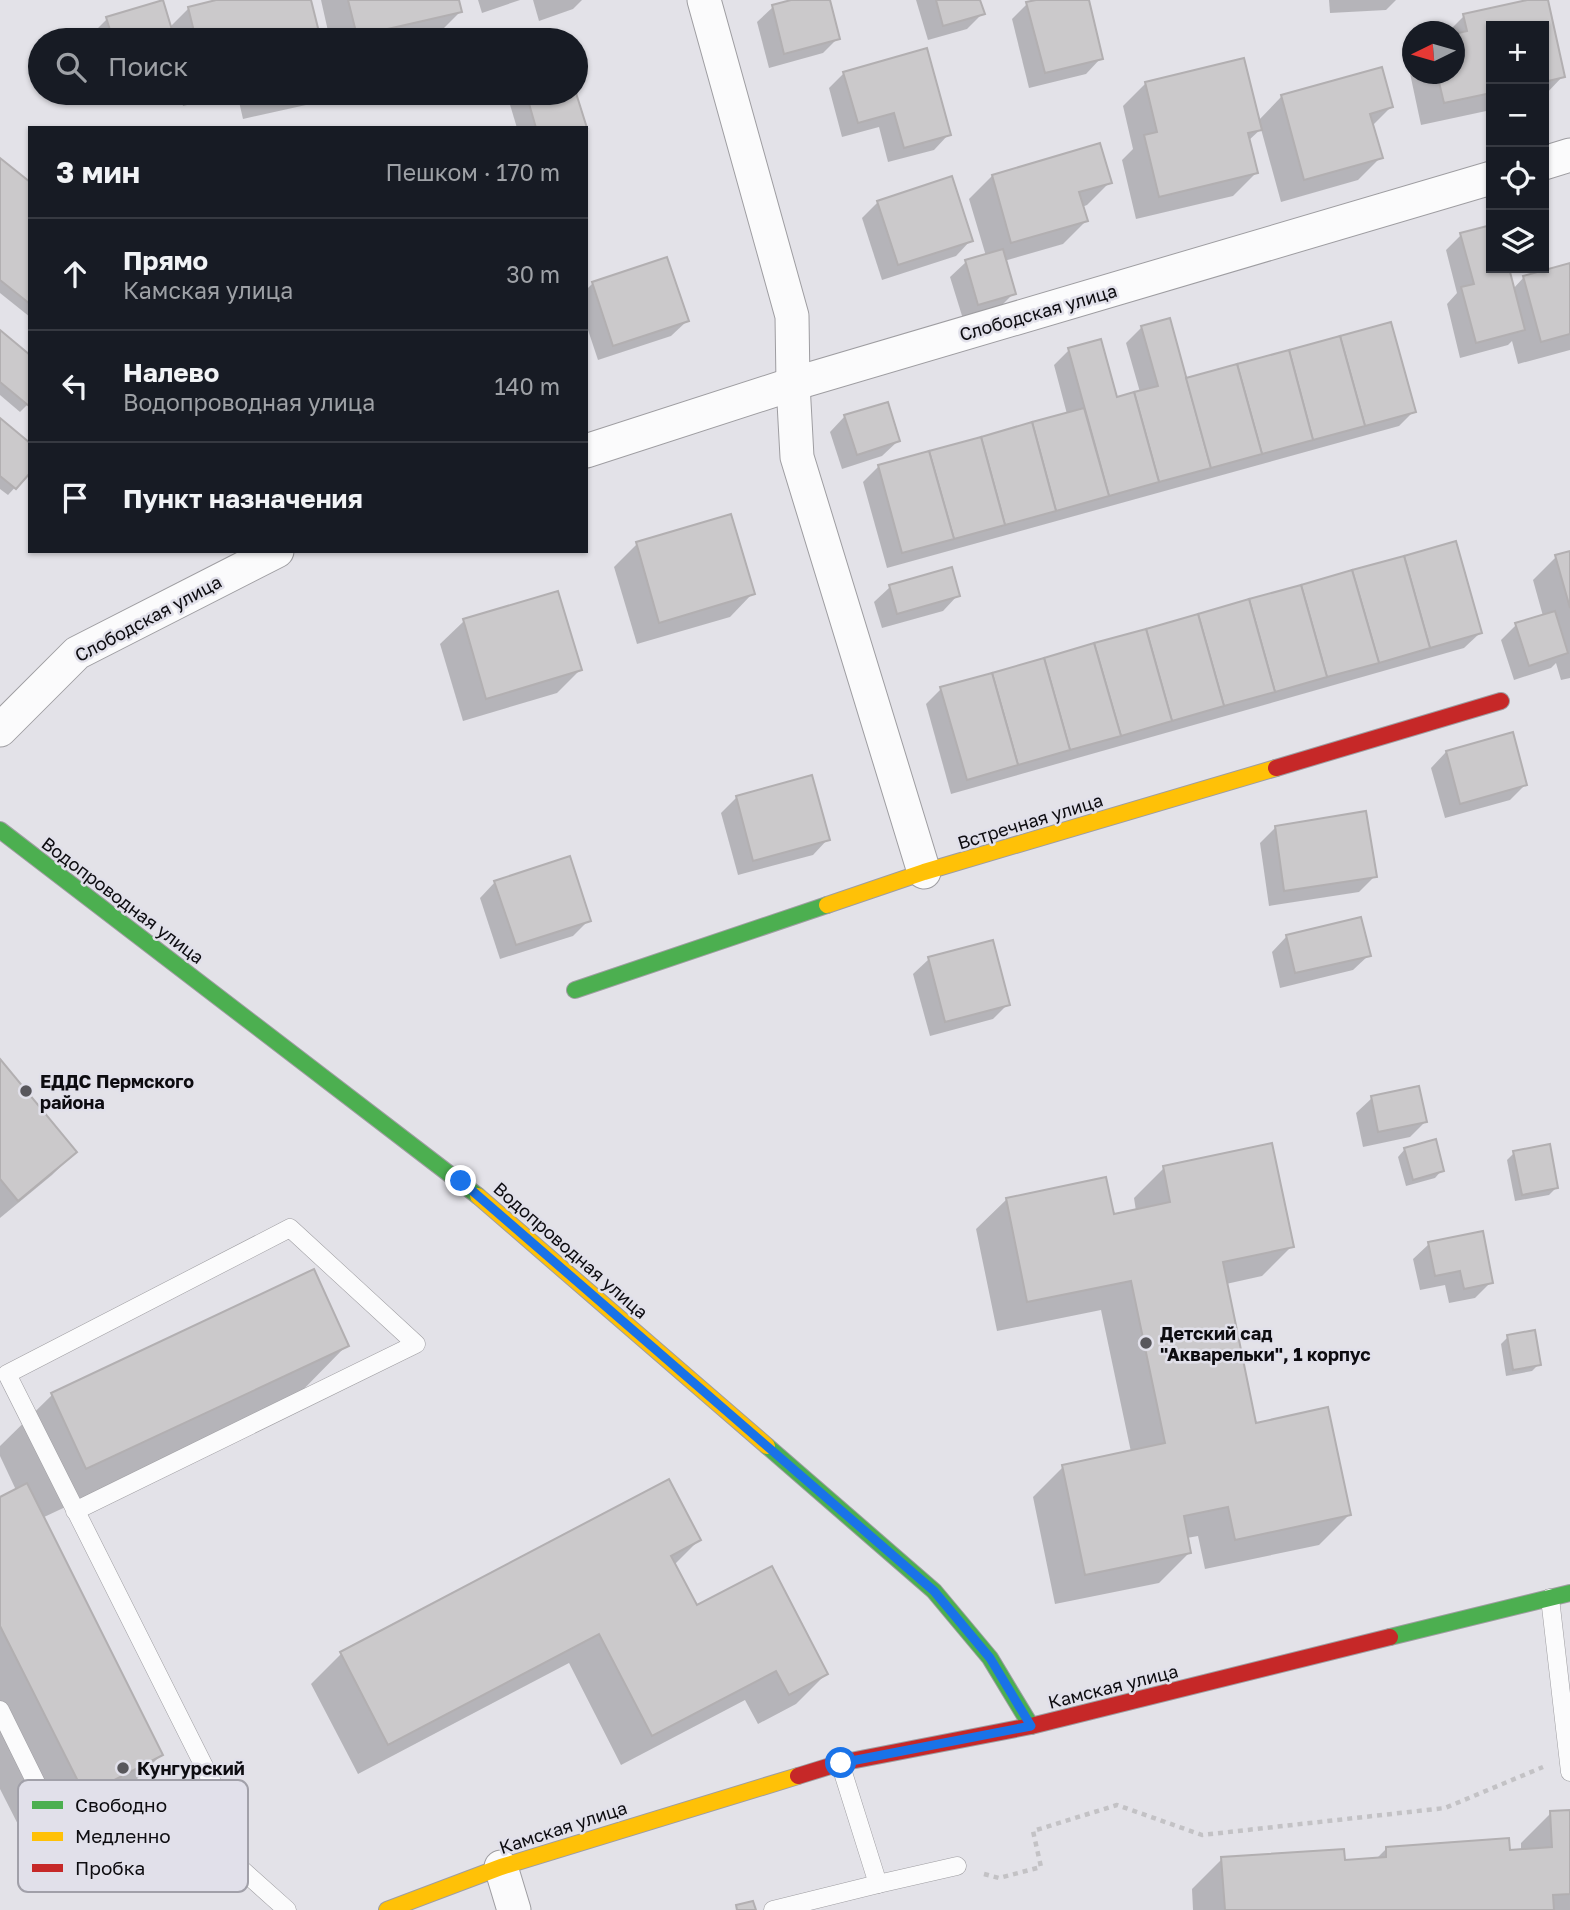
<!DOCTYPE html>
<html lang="ru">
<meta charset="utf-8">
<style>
:root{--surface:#171b24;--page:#242831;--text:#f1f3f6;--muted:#9ea1a6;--line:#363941}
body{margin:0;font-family:"Golos Text",sans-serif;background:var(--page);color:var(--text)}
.controls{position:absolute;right:21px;top:21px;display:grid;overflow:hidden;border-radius:0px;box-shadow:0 2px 5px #0004}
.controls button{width:63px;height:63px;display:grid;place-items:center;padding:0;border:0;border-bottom:2px solid var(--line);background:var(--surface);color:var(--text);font:35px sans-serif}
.compass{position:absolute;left:1402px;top:21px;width:63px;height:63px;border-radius:50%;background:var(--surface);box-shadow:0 2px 5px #0004;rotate:265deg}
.stop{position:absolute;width:21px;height:21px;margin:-16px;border:5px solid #1a73e8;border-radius:50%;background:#fff}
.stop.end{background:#1a73e8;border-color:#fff;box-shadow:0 2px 7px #0008}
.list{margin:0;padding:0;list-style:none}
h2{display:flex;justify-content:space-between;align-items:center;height:91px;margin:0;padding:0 28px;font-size:30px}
h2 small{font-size:23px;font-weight:400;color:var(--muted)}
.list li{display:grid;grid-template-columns:46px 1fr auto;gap:21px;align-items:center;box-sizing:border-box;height:112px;padding:0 28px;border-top:2px solid var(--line)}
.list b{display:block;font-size:26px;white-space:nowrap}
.list p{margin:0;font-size:23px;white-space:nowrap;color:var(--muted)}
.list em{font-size:23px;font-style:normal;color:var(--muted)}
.icon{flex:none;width:38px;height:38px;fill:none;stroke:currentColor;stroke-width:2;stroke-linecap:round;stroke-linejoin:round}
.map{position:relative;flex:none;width:1570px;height:1910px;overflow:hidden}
.search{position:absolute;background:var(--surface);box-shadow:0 2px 5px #0004;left:28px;top:28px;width:560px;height:77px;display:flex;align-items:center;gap:18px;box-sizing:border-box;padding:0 24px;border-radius:38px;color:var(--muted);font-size:26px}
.panel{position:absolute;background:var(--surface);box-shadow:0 2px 5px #0004;left:28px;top:126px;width:560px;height:427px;border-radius:0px}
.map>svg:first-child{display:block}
.shadow{fill:#0003}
.building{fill:#cbc9cb;stroke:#b2afb1;stroke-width:2}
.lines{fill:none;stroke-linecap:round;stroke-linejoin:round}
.lane-casing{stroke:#9e9da1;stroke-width:19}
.street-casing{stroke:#9e9da1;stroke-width:35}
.fast-casing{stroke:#9e9da1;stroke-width:18}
.slow-casing{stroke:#9e9da1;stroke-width:18}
.jam-casing{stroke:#9e9da1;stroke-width:18}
.path{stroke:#c3c2c5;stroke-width:4.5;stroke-dasharray:5 5;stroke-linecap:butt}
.lane{stroke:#fbfbfc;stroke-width:18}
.street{stroke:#fbfbfc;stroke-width:33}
.fast{stroke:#4caf50;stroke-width:16}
.slow{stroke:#ffc107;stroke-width:16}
.jam{stroke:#c62828;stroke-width:16}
.route{stroke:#1a73e8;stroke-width:9}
.poi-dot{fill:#58575c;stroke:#e1e0ea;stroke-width:2.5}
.labels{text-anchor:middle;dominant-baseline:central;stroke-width:5;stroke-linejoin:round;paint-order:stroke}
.street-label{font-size:18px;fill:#0d0c10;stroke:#e1e0ea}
.poi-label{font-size:18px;font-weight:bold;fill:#0d0c10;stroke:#e1e0ea;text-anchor:start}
.key{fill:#e1e0ea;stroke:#a1a0a9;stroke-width:2}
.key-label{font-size:19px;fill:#0d0c10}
</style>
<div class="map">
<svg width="1570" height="1910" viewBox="0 0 1570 1910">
<rect width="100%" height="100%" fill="#e3e2e8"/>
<!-- shadow -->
<g class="shadow">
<path d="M223,0H309L319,40H94L92,34L107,19L170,27L189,8Z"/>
<path d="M321,0H457L460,12L437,35L412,40H330Z"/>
<path d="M478,0H520L482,13Z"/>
<path d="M533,0H582L573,9L539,21Z"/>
<path d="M798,0H829L838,38L823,53L769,68L757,22L773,7Z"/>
<path d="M916,0H979L983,13L967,29L928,40Z"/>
<path d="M1043,0H1087L1101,58L1086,74L1029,88L1012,19L1027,4Z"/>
<path d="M1329,0H1396L1386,10L1330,13Z"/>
<path d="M1535,0H1546L1563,76L1544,96V26H1491V110L1421,125L1408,64L1412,59V74H1454V32H1448L1464,16Z"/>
<path d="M1381,69L1391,107L1372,126L1381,157L1358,180L1281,202L1261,129L1248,141L1256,173L1233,196L1136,219L1122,160L1133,149L1123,106L1146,83L1258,121L1281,97Z"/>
<path d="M844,73L949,134L934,150L888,162L879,127L842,137L829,88Z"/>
<path d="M180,93H317L306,105L243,119L237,93L183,106Z"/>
<path d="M514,93H574L585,128H517L508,98Z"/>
<path d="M0,160L30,184V317L0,293Z"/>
<path d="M992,176L1110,182L1087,205L1082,207L1086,221L1063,244L1004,261L1014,293L998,309L963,319L950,277L966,262L986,256L969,199Z"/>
<path d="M878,202L971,240L956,256L882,280L862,218Z"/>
<path d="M1491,227V268H1507L1513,289L1524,277L1570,265V350L1518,364L1512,341L1508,345L1460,358L1447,304L1457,293L1446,250L1461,235Z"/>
<path d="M593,283L687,321L671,336L598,360L586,324V290Z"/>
<path d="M1142,327L1185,380L1414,411L1399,426L887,568L863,482L879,466L1067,414L1054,365L1069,350L1116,399L1140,392L1126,343Z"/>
<path d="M0,333L30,357V402L20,412L0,395Z"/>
<path d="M845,416L898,441L882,456L842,469L830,432Z"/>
<path d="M0,420L30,471L8,495L0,489Z"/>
<path d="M637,544L753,593L730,617L637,644L614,567Z"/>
<path d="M1570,546V678L1561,680L1556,663L1551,668L1514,680L1501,640L1516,625L1543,616L1533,580L1556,557L1570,553Z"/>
<path d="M890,587L958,595L943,611L882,628L874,602Z"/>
<path d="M557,593L580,670L557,693L463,721L440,644L464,621Z"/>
<path d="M1480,633L1464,648L951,794L926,704L941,689Z"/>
<path d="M1446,752L1525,785L1510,800L1445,818L1431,768Z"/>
<path d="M737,797L828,839L813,855L738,875L721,813Z"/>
<path d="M1276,827L1375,876L1359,892L1269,906L1260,843Z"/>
<path d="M495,882L589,920L573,936L500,959L480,898Z"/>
<path d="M1287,936L1369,955L1353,970L1280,988L1272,952Z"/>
<path d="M929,959L1008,1004L993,1019L930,1036L913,974Z"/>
<path d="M0,1061L75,1152L52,1175L0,1218Z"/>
<path d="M1372,1098L1425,1122L1410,1137L1363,1147L1356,1113Z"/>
<path d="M1405,1149L1442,1170L1435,1178L1406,1186L1398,1157Z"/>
<path d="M1514,1153L1556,1188L1549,1195L1515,1201L1507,1160Z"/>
<path d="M1164,1168L1292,1246L1262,1276L1226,1284L1255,1425L1349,1515L1319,1545L1205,1569L1198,1536L1187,1538L1190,1552L1159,1583L1055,1604L1033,1497L1063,1467L1131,1452L1101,1310L997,1331L976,1229L1007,1199L1113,1216L1136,1211L1134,1198Z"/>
<path d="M1429,1244L1491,1282L1475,1298L1449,1303L1445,1285L1420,1290L1413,1259Z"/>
<path d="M314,1272L347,1345L293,1400L42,1518L161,1755L106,1810L30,1848L0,1789V1498L16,1490L0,1456V1446L52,1395Z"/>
<path d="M1508,1337L1539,1364L1532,1371L1506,1376L1501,1344Z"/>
<path d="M699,1540L674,1565L696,1608L826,1674L796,1704L758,1724L745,1700L621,1765L569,1663L358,1774L311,1684L341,1654Z"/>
<path d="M1570,1812V1910H1193L1192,1889L1222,1859L1343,1862L1375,1860L1387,1848L1521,1851V1843L1551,1813Z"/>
</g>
<!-- building -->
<g class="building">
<path d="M163,0L175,40H113L106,17Z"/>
<path d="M216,0H311L321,40H196L188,7Z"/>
<path d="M348,0H459L462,12L357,36Z"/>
<path d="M791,0H830L840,39L784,54L772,5Z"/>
<path d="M936,0H980L985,14L943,26Z"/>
<path d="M1036,0H1089L1103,59L1045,73L1026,2Z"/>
<path d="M1527,0H1548L1565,77L1544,82V26H1491V93L1444,103L1437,74H1454V34L1467,31L1463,14Z"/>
<path d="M927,48L951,135L904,148L894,113L858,123L843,72Z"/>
<path d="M1244,58L1262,130L1248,133L1258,173L1159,197L1144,135L1157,132L1145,82Z"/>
<path d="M1382,67L1393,107L1370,114L1383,158L1304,180L1281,95Z"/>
<path d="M526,93H576L587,128H536Z"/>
<path d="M1100,143L1112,183L1079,192L1088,221L1011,243L992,175Z"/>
<path d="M0,158L30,182V304L0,280Z"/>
<path d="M952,176L973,241L898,265L877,201Z"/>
<path d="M1491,225V268H1509L1525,330L1476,343L1461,287L1474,284L1460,233Z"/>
<path d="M1003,249L1016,294L978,305L965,260Z"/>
<path d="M667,257L689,321L613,346L592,282Z"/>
<path d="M1570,263V334L1541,342L1523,276Z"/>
<path d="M1170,318L1211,468L1159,482L1134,392L1158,386L1141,326Z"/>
<path d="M1391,322L1416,412L1365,426L1340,336Z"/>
<path d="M0,330L30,355L29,406L0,382Z"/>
<path d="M1340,336L1365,426L1313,440L1289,350Z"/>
<path d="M1101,339L1117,397L1134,392L1159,482L1109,496L1068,348Z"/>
<path d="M1289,350L1313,440L1262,454L1237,364Z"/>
<path d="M1237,364L1262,454L1211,468L1186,378Z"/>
<path d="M888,402L900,441L857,455L844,415Z"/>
<path d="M1084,408L1109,496L1056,511L1032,422Z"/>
<path d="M0,418L30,443V473L16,489L0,476Z"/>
<path d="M1032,422L1056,511L1005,525L981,437Z"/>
<path d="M981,437L1005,525L954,539L929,451Z"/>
<path d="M929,451L954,539L902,553L878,465Z"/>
<path d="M731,514L755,594L659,623L636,542Z"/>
<path d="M1456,541L1482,633L1430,648L1404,556Z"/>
<path d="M1570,551V608L1555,555Z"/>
<path d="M1404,556L1430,648L1379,663L1352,570Z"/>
<path d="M952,567L960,596L897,614L889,585Z"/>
<path d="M1352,570L1379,663L1327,677L1301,585Z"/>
<path d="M1301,585L1327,677L1275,692L1249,599Z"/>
<path d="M558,591L582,670L486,699L463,619Z"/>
<path d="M1249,599L1275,692L1224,706L1198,614Z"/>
<path d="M1555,611L1568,653L1529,666L1515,623Z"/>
<path d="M1198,614L1224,706L1172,721L1146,629Z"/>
<path d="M1146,629L1172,721L1121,736L1094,643Z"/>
<path d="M1094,643L1121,736L1070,750L1044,658Z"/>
<path d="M1044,658L1070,750L1018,765L992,673Z"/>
<path d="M992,673L1018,765L967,780L940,687Z"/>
<path d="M1513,732L1527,785L1460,804L1446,751Z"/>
<path d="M812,775L830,840L753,861L736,796Z"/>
<path d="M1366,811L1377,877L1284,891L1275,826Z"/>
<path d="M570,856L591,921L516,945L494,881Z"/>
<path d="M1361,917L1371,956L1295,973L1286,935Z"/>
<path d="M993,940L1010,1005L945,1022L928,957Z"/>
<path d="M0,1059L77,1152L18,1201L0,1179Z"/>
<path d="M1419,1086L1427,1122L1378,1132L1371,1096Z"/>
<path d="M1436,1139L1444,1171L1413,1180L1404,1148Z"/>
<path d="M1272,1143L1294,1247L1223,1262L1256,1423L1328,1407L1351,1515L1235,1540L1228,1507L1184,1516L1191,1553L1085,1575L1062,1465L1165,1443L1131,1281L1027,1302L1006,1198L1106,1177L1114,1214L1170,1202L1163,1166Z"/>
<path d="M1550,1144L1558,1188L1522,1195L1513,1151Z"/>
<path d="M1483,1231L1493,1283L1464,1289L1460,1271L1435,1276L1428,1242Z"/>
<path d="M314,1269L349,1346L86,1469L51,1393Z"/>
<path d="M1535,1330L1541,1365L1513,1370L1507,1335Z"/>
<path d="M669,1479L701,1540L671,1556L697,1605L772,1566L828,1674L789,1695L776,1671L652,1736L599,1634L388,1745L340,1652Z"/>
<path d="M27,1483L163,1755L85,1795L0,1626V1497Z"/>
<path d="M1570,1810V1894L1553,1895L1554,1910H1225L1221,1857L1344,1849L1345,1860L1386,1857V1847L1509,1838L1510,1850L1552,1847L1550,1811Z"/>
<path d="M753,1901L756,1910H737L736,1905Z"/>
</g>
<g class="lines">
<defs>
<g id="lane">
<path d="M75,1511L416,1344L290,1228L7,1374L215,1788L173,1808L287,1910"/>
<path d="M1550,1598L1570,1772"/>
<path d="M0,1710L45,1801L82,1837L105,1835L173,1808"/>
<path d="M840,1763L878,1884L957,1866"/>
<path d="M773,1910L878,1884"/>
</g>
<g id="street">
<path d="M704,0L792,316L793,384L797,457L924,872"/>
<path d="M1544,163L1570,155"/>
<path d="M586,451L793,384L1491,178"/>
<path d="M0,730L77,653L277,551"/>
<path d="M501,1867L514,1910"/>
</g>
<g id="fast">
<path d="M0,830L478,1196"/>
<path d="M575,990L827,905"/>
<path d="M767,1446L934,1591L990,1658L1031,1726"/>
<path d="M1390,1637L1570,1593"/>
</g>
<g id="slow">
<path d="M827,905L924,872L1276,768"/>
<path d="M478,1196L767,1446"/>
<path d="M387,1910L501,1867L798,1776"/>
</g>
<g id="jam">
<path d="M1276,768L1501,701"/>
<path d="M798,1776L840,1763L1031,1726L1390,1637"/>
</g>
</defs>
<!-- lane casing -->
<use href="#lane" class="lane-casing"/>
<!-- street casing -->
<use href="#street" class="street-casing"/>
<!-- fast casing -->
<use href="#fast" class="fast-casing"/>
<!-- slow casing -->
<use href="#slow" class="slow-casing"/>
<!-- jam casing -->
<use href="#jam" class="jam-casing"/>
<!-- path -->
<path class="path" d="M984,1874L999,1878L1041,1867L1033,1831L1117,1805L1202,1835L1445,1808L1543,1767"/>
<!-- lane -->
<use href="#lane" class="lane"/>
<!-- street -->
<use href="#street" class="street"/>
<!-- fast -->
<use href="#fast" class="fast"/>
<!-- slow -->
<use href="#slow" class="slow"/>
<!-- jam -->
<use href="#jam" class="jam"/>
</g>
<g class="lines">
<!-- route -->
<path class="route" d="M461,1181L934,1591L990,1658L1031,1726L841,1763"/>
</g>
<!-- markers -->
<g class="poi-dot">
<circle cx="26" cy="1091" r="7"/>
<circle cx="1146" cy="1343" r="7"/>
<circle cx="123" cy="1768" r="7"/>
</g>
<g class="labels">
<!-- street labels -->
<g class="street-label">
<text transform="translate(1038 312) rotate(-16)">Слободская улица</text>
<text transform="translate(148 618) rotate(-28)">Слободская улица</text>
<text transform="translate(1030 821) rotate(-17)">Встречная улица</text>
<text transform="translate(123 900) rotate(37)">Водопроводная улица</text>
<text transform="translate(571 1250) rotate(41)">Водопроводная улица</text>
<text transform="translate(1113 1686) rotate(-14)">Камская улица</text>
<text transform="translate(563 1827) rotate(-18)">Камская улица</text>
</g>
<!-- poi labels -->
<g class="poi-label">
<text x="40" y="1081">ЕДДС Пермского<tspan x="40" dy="21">района</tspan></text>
<text x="1160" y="1333">Детский сад<tspan x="1160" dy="21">"Акварельки", 1 корпус</tspan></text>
<text x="137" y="1768">Кунгурский</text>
</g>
</g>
<!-- legend -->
<rect x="18" y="1780" width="230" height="112" rx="10" class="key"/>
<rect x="32" y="1801" width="31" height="8" fill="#4caf50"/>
<rect x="32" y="1832" width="31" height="9" fill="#ffc107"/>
<rect x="32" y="1864" width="31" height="8" fill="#c62828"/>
<g class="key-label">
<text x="75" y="1812">Свободно</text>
<text x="75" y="1843">Медленно</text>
<text x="75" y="1875">Пробка</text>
</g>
</svg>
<div class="controls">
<button>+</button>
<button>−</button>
<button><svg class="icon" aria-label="locate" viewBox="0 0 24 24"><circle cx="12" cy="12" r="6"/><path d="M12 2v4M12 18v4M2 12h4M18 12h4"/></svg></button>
<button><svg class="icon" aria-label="layers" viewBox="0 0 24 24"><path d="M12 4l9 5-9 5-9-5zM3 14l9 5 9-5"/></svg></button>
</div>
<svg class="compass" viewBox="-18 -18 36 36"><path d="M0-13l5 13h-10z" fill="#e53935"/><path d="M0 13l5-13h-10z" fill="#9ea1a6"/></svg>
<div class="stop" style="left:841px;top:1763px"></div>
<div class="stop end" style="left:461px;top:1181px"></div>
<div class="search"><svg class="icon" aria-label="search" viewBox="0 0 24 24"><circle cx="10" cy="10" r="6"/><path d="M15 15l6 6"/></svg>Поиск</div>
<section class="panel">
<h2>3 мин<small>Пешком · 170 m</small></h2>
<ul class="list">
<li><svg class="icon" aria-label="ahead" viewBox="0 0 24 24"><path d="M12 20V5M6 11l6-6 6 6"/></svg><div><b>Прямо</b><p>Камская улица</p></div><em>30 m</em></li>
<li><svg class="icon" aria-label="left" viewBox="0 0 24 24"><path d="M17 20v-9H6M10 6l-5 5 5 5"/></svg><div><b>Налево</b><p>Водопроводная улица</p></div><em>140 m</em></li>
<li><svg class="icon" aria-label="arrive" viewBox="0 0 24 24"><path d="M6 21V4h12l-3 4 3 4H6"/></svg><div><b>Пункт назначения</b></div></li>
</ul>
</section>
</div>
